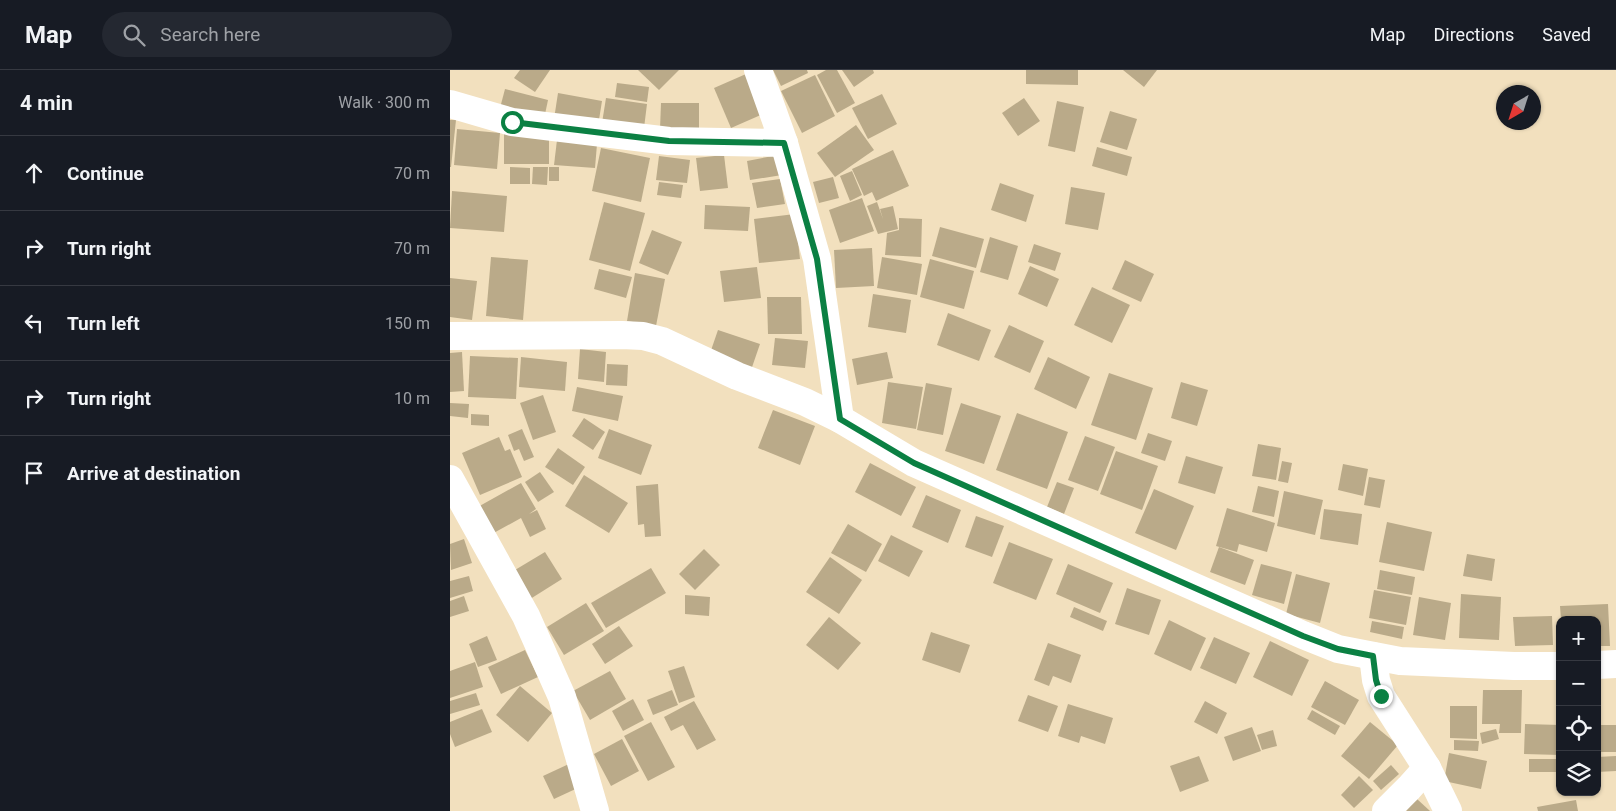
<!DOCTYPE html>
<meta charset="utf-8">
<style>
:root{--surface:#171b24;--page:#242831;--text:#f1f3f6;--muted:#9ea1a6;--line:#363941}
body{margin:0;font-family:Roboto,sans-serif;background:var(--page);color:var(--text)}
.controls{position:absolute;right:15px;bottom:15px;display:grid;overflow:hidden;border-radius:10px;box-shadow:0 1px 4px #0004}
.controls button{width:45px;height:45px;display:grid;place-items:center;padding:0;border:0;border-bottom:1px solid var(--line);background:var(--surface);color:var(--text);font:25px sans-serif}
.compass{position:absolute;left:1046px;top:15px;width:45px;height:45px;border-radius:50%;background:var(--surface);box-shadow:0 1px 4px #0004;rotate:219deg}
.stop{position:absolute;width:15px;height:15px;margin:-11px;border:4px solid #0b8043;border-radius:50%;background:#fff}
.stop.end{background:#0b8043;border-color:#fff;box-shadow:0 1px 5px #0008}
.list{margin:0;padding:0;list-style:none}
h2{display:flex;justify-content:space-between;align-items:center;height:65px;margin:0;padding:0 20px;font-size:21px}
h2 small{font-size:16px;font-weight:400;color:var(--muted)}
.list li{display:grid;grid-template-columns:32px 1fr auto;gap:15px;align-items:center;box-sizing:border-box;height:75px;padding:0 20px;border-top:1px solid var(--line)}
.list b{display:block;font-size:19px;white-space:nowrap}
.list em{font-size:16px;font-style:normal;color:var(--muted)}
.icon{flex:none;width:28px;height:28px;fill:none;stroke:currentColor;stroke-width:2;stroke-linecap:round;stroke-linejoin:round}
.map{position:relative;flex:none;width:1166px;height:741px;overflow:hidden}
header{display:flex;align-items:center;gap:30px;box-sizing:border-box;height:70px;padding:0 25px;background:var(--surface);border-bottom:1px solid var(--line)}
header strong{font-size:24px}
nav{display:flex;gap:28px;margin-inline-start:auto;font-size:18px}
.search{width:350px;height:45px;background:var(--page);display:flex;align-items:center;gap:12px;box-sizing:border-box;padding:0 18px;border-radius:28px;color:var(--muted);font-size:19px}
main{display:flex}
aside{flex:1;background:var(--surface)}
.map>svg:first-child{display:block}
.building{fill:#baaa89}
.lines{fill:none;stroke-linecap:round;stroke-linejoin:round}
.minor{stroke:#fff;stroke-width:28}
.route{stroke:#0b8043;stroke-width:6}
</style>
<header>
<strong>Map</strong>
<div class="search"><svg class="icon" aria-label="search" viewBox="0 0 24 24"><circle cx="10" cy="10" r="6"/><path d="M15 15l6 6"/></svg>Search here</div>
<nav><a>Map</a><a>Directions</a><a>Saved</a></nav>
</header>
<main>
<aside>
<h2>4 min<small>Walk · 300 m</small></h2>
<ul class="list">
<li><svg class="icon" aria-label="ahead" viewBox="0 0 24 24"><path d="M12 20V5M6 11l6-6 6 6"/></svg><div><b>Continue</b></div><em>70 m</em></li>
<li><svg class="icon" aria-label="right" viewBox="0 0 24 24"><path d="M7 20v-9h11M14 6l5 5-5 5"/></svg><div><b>Turn right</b></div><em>70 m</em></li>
<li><svg class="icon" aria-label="left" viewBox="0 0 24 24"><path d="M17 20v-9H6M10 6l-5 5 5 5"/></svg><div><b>Turn left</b></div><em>150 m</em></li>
<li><svg class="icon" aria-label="right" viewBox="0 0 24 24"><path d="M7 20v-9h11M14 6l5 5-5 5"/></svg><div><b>Turn right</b></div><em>10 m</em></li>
<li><svg class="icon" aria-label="arrive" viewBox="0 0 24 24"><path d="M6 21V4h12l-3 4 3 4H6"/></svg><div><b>Arrive at destination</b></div></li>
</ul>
</aside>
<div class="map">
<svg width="1166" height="741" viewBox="0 0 1166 741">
<rect width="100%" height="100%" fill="#f2e0be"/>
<!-- building -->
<g class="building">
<path d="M70,0H100L85,22L64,8Z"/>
<path d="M188,0H229L209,20Z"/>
<path d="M323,0H357L358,3L331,16Z"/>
<path d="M376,0H387L405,33L387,43L367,5Z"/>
<path d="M392,0H423L424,3L404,17Z"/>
<path d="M576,0H628V15L576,14Z"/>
<path d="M673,0H707L694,17Z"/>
<path d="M296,4L313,44L281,58L264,18Z"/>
<path d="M365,5L385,46L352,63L331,21Z"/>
<path d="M167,13L199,17L197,32L165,27Z"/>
<path d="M55,19L98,30L94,49L50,38Z"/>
<path d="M108,23L152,31L148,56L104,49Z"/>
<path d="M432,24L447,54L418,69L402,38Z"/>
<path d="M156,28L197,34L194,58L152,53Z"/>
<path d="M574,28L590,51L568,66L552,43Z"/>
<path d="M607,31L634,37L625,82L598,76Z"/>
<path d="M211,33H249V60L210,59Z"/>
<path d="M660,41L687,49L677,80L650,72Z"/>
<path d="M0,50H6L1,97H0Z"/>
<path d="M406,55L424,80L385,107L367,83Z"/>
<path d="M7,59L50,63L47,99L4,95Z"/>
<rect x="54" y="61" width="45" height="33"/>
<path d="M107,70L147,74L145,98L104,95Z"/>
<path d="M647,77L682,87L677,106L642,96Z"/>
<path d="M151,78L200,88L191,132L142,121Z"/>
<path d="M443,80L459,116L426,131L422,122L414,126L402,99Z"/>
<path d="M274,85L278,118L250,121L246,88Z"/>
<path d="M328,85L332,105L300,110L297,91Z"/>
<path d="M209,86L240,90L237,113L206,110Z"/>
<path d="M60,97L80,98V114H60Z"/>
<path d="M83,97H98L97,115L82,114Z"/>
<rect x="99" y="97" width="10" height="14"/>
<path d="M402,101L412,125L400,131L390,106Z"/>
<path d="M383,107L389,128L369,133L363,112Z"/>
<path d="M330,109L335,134L307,138L302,113Z"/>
<path d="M209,112L233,115L231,128L207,125Z"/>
<path d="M550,113L584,125L576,152L541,140Z"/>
<path d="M621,117L655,123L648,160L615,154Z"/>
<path d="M2,121L57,126L54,162L0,158Z"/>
<path d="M412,128L424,161L390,173L379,140Z"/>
<path d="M154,132L195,143L180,201L139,190Z"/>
<path d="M427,132L433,149L430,139L443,136L448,159L428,164L417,136Z"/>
<path d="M255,135L300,137L298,161L254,159Z"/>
<path d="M345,144L350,189L309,193L304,149Z"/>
<path d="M449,148L472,149L471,187L435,185L437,163L449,160Z"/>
<path d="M490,157L534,169L526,198L482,186Z"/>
<path d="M202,160L232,172L218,205L189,193Z"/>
<path d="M540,167L568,176L558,210L530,202Z"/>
<path d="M584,174L611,183L605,201L578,192Z"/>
<path d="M422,178L424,216L386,218L384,180Z"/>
<path d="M41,187L78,190L73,250L36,246Z"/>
<path d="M432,187L472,194L467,225L427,218Z"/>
<path d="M480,189L524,201L514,239L470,227Z"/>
<path d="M675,190L704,204L691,232L662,219Z"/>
<path d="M580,196L609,209L597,237L568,224Z"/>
<path d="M307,197L311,228L274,232L270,201Z"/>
<path d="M149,199L182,207L176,228L144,219Z"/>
<path d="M185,203L215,209L206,256L177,251Z"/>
<path d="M0,208L27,211L22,250L0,247Z"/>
<path d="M642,217L680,235L662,273L624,255Z"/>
<path d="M423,224L461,230L456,263L418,257Z"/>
<path d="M317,227H351L352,264H318Z"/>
<path d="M498,243L541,260L529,291L487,275Z"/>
<path d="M559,255L594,271L580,303L544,287Z"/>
<path d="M268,260L310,274L300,303L258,289Z"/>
<path d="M325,268L358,271L355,298L322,295Z"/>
<path d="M130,279L156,282L154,312L128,309Z"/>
<path d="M12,282L14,321L0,322V283Z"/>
<path d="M437,282L443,308L407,315L402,289Z"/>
<path d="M20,286L68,288L66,329L18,327Z"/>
<path d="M71,287L117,292L115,321L69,317Z"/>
<path d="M598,287L640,307L626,339L584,319Z"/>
<path d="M157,294L178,295L177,316L156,315Z"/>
<path d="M659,303L703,318L686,370L641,355Z"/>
<path d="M438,312L473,317L466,359L432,353Z"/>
<path d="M731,312L758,320L747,356L721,348Z"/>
<path d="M476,313L502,318L493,365L467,360Z"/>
<path d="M127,317L173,326L168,351L122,341Z"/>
<path d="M93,325L106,362L83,370L70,333Z"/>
<path d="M0,333L19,334L18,348L0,346Z"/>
<path d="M511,333L551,346L534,394L495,381Z"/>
<path d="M323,340L365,356L350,395L308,378Z"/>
<path d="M567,343L618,362L597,419L546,400Z"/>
<path d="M21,344L39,345V356L21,355Z"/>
<path d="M134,348L155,362L143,380L122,366Z"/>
<path d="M72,359L84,387L74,391L69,379L64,381L58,365Z"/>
<path d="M159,359L202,375L191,405L148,388Z"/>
<path d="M698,363L722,371L715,391L691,383Z"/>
<path d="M635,366L665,377L648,421L618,410Z"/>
<path d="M49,367L55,381L60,379L72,407L30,425L12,383Z"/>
<path d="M808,374L831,378L826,410L802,406Z"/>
<path d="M108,378L135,397L123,415L95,397Z"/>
<path d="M666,381L708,396L692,440L650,424Z"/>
<path d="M736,386L773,397L765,424L728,413Z"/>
<path d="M832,391L842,393L838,413L828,411Z"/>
<path d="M420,393L466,417L451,446L405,422Z"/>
<path d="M893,394L918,399L913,426L888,420Z"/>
<path d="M90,402L104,422L88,432L75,412Z"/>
<path d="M134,405L178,433L159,463L115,436Z"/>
<path d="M919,407L935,410L930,438L914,435Z"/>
<path d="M607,412L624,418L614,444L597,437Z"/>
<path d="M71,413L86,439L79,444L87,440L96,459L80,467L71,448L40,465L26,438Z"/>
<path d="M208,414L211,466L195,467L194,454L188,455L186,416Z"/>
<path d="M808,416L829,421L824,447L802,442Z"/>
<path d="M704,419L744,436L726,480L685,463Z"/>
<path d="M834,421L873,430L865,465L827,456Z"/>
<path d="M476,425L511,440L498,473L462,457Z"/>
<path d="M777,438L825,453L817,482L789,474L787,482L766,476Z"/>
<path d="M874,439L912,444L908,475L870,469Z"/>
<path d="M526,446L554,456L542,487L515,477Z"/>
<path d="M937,452L982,462L974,501L929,492Z"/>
<path d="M398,454L432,474L416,502L381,483Z"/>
<path d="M441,465L473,481L459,507L428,491Z"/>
<path d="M14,469L22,493L1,500L0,474Z"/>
<path d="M559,472L603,489L586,530L543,513Z"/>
<path d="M769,477L804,490L795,515L760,502Z"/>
<path d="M254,479L270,495L245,520L229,504Z"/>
<path d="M95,482L112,509L77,531L60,503Z"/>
<path d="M1017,484L1045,489L1042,511L1013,506Z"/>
<path d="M380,487L412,510L389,544L356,522Z"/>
<path d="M618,494L663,513L650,543L606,524Z"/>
<path d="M811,494L842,502L834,534L802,525Z"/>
<path d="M201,498L216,523L156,558L141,533Z"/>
<path d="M930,500L965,507L962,525L927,519Z"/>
<path d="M846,504L880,513L870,553L836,544Z"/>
<path d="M19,506L23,521L0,528V511Z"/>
<path d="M677,518L711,530L699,565L665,554Z"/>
<path d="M924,520L961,527L956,555L919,548Z"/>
<path d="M1011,524L1051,527L1049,570L1009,568Z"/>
<path d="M235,525L260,527L259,546L235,544Z"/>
<path d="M14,526L19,541L0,547V531Z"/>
<path d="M969,527L1001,533L995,570L963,565Z"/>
<path d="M136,533L154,561L114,585L97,557Z"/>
<path d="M1158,534L1160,576H1147V550H1111L1110,536Z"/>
<path d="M624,537L657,551L653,561L620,547Z"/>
<path d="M1102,546L1103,575L1065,576L1063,547Z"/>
<path d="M379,547L411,573L388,600L356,575Z"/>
<path d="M719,550L756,568L741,601L704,584Z"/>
<path d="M922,551L954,557L952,569L920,562Z"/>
<path d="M169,556L183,576L155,594L142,574Z"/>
<path d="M481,562L520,575L510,603L472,590Z"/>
<path d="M37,566L47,590L28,597L19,574Z"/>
<path d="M764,567L800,583L786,614L750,598Z"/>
<path d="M820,571L859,590L842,626L803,607Z"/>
<path d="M598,573L631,585L621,613L603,606L599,616L584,610Z"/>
<path d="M75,580L88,607L51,624L38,597Z"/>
<path d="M25,592L33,617L0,628V601Z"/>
<path d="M234,596L245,627L229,633L218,601Z"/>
<path d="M160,601L176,629L140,650L123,621Z"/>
<path d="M875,611L909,630L895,655L861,637Z"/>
<path d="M70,616L102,643L78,672L46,645Z"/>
<path d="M222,620L228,635L203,645L197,630Z"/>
<path d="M1033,620H1072L1071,663H1049L1050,654H1032Z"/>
<path d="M26,623L30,635L0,644V631Z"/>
<path d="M578,625L608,636L598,662L568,651Z"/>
<path d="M183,629L194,650L173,661L162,641Z"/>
<path d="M244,631L266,670L247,680L233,655L221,661L214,647Z"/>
<path d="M755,631L777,643L767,664L744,652Z"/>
<path d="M618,634L663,648L655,674L631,666L629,673L608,666Z"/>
<path d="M1000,636H1027V669L1000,668Z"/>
<path d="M32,639L42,662L5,677L0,664V652Z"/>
<path d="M862,640L890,656L885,665L857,649Z"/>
<path d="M201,652L225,697L198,711L174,666Z"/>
<path d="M920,652L948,675L919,709L891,686Z"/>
<path d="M1075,654L1110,655V685L1074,684Z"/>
<rect x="1147" y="655" width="19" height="27"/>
<path d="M802,657L811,681L783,691L774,667Z"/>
<path d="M1046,659L1049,669L1032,674L1030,663Z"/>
<path d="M823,660L827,676L812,680L807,665Z"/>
<path d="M172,669L189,701L161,716L144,684Z"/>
<path d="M1004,670L1029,671L1028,681L1004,680Z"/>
<path d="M999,683L1037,691L1031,719L994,711Z"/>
<path d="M749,686L759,711L730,722L720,696Z"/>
<path d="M1166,686V701L1147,702V687Z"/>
<rect x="1079" y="689" width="31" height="13"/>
<path d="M121,693L132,716L104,729L93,706Z"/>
<path d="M941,695L949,704L931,720L923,711Z"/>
<path d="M909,706L923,720L904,738L891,725Z"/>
<path d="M967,729L980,741H956Z"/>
<path d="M1126,730L1128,741H1088L1087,737Z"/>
</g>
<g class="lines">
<!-- minor -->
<g class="minor">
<path d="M308,0L334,73L367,189L390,349"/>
<path d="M0,34L62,52L219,71L334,73"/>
<path d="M0,266L172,265L193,266L212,271L287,306L355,332L390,349L464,393L853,565L888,579L950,591L1064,596H1110"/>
<path d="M0,409L76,546L112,627L145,741"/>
<path d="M923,586L926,610L931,626L977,698L998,741"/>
<path d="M1147,595L1166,594"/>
<path d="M936,741L959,718L977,698"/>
</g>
</g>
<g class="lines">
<!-- route -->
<path class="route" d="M62,52L219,71L334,73L367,189L390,349L464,393L853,566L888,579L923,586L926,610L931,626"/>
</g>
</svg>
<div class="controls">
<button>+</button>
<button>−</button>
<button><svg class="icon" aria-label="locate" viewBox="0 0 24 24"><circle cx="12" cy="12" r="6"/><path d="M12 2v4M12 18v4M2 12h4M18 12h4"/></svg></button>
<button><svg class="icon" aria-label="layers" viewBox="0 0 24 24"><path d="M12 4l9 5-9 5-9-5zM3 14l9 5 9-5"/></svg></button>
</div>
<svg class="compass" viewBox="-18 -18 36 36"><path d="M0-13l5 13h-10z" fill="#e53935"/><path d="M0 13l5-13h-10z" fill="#9ea1a6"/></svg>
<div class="stop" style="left:62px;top:52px"></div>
<div class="stop end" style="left:931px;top:626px"></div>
</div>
</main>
